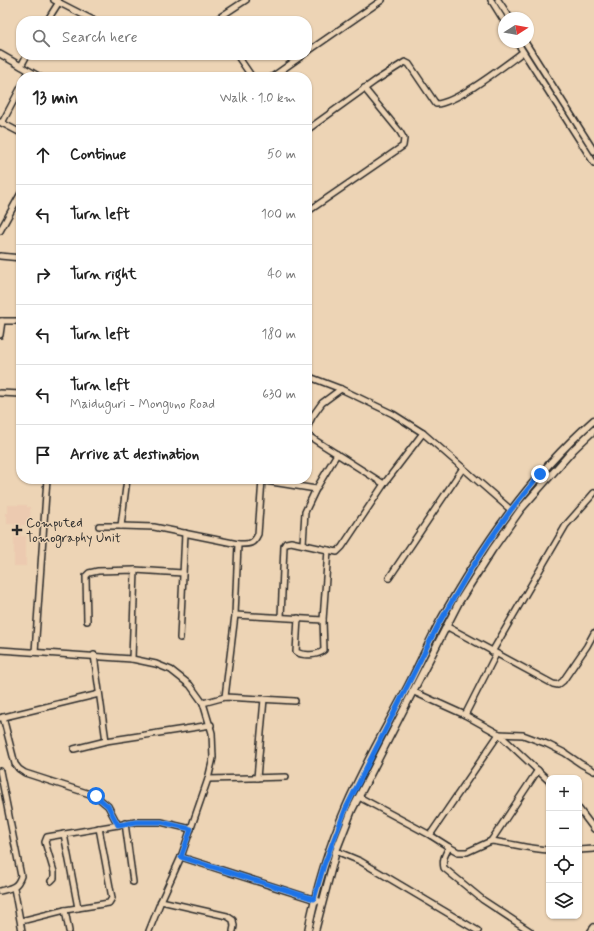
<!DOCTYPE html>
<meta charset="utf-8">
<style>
:root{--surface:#fff;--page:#f2f2f2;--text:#222;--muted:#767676;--line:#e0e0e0}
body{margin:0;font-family:Mynerve,sans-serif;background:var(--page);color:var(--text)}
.controls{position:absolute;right:12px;bottom:12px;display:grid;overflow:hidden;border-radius:8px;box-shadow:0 1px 3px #0004}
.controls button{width:36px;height:36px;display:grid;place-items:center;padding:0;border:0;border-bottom:1px solid var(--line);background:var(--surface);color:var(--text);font:20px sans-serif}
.compass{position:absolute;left:498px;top:12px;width:36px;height:36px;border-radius:50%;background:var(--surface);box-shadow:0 1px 3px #0004;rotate:79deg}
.stop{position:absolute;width:12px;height:12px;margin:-9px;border:3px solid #1a73e8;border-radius:50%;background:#fff}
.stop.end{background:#1a73e8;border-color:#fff;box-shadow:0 1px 4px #0008}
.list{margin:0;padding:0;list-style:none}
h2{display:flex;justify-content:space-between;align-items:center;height:52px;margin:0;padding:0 16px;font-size:17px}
h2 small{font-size:13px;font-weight:400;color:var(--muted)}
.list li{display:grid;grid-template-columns:26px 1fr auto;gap:12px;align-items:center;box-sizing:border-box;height:60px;padding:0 16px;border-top:1px solid var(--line)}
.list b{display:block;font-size:15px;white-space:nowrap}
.list p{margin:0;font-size:13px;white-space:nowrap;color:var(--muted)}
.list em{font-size:13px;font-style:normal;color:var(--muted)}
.icon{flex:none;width:22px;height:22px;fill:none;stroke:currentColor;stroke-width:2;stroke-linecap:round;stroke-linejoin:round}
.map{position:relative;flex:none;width:594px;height:931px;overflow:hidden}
.search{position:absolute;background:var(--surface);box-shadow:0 1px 3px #0004;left:16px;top:16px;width:296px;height:44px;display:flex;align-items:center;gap:10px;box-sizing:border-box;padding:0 14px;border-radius:16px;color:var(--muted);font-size:15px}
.panel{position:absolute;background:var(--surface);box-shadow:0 1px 3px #0004;left:16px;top:72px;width:296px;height:412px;border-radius:16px}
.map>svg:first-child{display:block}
.built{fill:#eccab0}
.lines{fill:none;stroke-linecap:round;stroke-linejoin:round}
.minor-casing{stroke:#2b2b2b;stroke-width:8}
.major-casing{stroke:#2b2b2b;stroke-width:9}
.minor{stroke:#edd4b5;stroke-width:5}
.major{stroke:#edd4b5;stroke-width:6}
.route{stroke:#1a73e8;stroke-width:5}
.poi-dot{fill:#2b2b2b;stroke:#edd4b5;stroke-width:1.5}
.labels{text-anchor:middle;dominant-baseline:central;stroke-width:3;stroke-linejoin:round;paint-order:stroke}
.poi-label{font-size:13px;fill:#2b2b2b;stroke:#edd4b5;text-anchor:start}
</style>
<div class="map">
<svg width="594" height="931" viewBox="0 0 594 931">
<rect width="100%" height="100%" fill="#edd4b5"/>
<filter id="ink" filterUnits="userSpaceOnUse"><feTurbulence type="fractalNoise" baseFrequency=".025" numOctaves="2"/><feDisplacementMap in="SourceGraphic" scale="8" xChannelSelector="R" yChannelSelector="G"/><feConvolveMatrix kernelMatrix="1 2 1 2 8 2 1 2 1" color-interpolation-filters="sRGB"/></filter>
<g filter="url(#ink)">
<!-- built -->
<path class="built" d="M8,505H27V507H30L31,525H21V536H26V566H14V524H7V516H5V513H8Z"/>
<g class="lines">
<defs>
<g id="minor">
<path d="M54,0L95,21"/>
<path d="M491,0L504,21"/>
<path d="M498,0L510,18"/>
<path d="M47,21L59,2"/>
<path d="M214,21L246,0"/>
<path d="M517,42L594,163"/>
<path d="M525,42L594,151"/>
<path d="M307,52L382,0"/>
<path d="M0,54L40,77"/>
<path d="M237,55L252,77"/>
<path d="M21,66L27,55"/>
<path d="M26,77L29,71"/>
<path d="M272,77L303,55"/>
<path d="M0,122L21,133"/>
<path d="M2,123L21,87"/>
<path d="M307,130L375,81L405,62L409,64L436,104C457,103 505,65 523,52"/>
<path d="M307,212L403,146L404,139L400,132L364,88"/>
<path d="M0,231L21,193"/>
<path d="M0,256L21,258"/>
<path d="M0,321H21"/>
<path d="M0,335L2,321"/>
<path d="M307,376L341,389L393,414L423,433L511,510"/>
<path d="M0,393L21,394"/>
<path d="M307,428L312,417L322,403L341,389"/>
<path d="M307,435L384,484"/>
<path d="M253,479L316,489"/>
<path d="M99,526H121L154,527L238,544C249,544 253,545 258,534L262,480"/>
<path d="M121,526L127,479"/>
<path d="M303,544L305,512L316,489L337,454"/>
<path d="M389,578L463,468"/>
<path d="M235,615L323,620"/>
<path d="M281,617L284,546L286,543L291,542L337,552L342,547L384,484L423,433"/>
<path d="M298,618L296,652C303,656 318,656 324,650L323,620L328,550"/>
<path d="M87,621L86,576L89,573L98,571L135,570L183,573"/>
<path d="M446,626L553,684L558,685L563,681L587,646L594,633"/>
<path d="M180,638L185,533"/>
<path d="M0,650L132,659L156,664L171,670L190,685L203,703L212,733L213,758L208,779L181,857L161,901L149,931"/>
<path d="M35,652L47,479"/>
<path d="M492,652L566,525L594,493"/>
<path d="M94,655L106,741"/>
<path d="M132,659L135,570"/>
<path d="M412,691L465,715L499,734L549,781"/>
<path d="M225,697L235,615L238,544"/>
<path d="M203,703L225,697L295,701"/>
<path d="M465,715L496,654"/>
<path d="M3,717L15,764L19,769L25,773L96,796L108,806L118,825"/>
<path d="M0,718L99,694"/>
<path d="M499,734L523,735L547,744L565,753L581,764L594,771"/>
<path d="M74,749L106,741L211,725"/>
<path d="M0,771L21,876C17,888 11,888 0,891"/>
<path d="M257,778L264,699"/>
<path d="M208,779L286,777"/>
<path d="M359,797L430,835L449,847L458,852H467L491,841L538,770"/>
<path d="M579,809L594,829"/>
<path d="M125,823L133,882"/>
<path d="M64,834L78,908"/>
<path d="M430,835L499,734"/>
<path d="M491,841C510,843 529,849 549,850"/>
<path d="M449,847C445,855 442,859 444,868L483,900L530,931"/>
<path d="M579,850L594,849"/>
<path d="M336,851L360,861L478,931"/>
<path d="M181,857L322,902"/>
<path d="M51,881L54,878V872L45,842L47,837L136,822H161L191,829"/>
<path d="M14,888L22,931"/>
<path d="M161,901L227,916L233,920L234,926L233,931"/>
<path d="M65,910L69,931"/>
<path d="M21,921L65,910L109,903L112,898L99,828"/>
<path d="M591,931L594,927"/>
</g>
<g id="major">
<path d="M308,931C316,889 329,846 346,807C364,765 387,726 408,686C419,665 428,644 439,623C481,548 529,477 594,420"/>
<path d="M315,931L336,851L352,810L459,602L492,550L521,509L574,449L594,430"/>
</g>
</defs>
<!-- minor casing -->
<use href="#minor" class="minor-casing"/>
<!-- major casing -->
<use href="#major" class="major-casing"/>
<!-- minor -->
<use href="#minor" class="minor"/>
<!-- major -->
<use href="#major" class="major"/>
</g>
</g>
<g class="lines" filter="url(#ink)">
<!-- route -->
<path class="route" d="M96,796L108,806L118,825L136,822H161L191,829L181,857L314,899L324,865L346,808L438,625L469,572L489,541L511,510L540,474"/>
</g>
<!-- markers -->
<path class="poi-dot" d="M15 524h4v4h4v4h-4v4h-4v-4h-4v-4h4z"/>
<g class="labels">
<!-- poi labels -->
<g class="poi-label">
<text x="26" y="523">Computed<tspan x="26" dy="15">Tomography Unit</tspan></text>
</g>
</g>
</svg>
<div class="controls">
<button>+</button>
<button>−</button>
<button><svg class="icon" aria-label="locate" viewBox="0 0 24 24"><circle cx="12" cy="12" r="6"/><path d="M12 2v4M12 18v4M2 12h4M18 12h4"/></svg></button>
<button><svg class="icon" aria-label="layers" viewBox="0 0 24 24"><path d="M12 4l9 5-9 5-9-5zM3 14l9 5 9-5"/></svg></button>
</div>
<svg class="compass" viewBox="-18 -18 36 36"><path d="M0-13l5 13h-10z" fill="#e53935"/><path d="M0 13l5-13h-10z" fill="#767676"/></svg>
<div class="stop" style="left:96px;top:796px"></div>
<div class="stop end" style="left:540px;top:474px"></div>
<div class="search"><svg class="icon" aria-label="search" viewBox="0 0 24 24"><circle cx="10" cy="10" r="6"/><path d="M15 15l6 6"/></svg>Search here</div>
<section class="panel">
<h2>13 min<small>Walk · 1.0 km</small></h2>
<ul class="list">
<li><svg class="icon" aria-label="ahead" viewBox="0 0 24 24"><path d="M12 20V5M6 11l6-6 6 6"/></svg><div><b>Continue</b></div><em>50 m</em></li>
<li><svg class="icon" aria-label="left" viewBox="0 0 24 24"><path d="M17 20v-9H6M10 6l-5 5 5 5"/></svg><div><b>Turn left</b></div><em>100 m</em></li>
<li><svg class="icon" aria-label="right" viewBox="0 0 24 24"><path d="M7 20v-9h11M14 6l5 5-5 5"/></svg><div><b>Turn right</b></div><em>40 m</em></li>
<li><svg class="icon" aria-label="left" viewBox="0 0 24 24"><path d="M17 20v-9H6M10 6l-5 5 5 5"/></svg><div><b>Turn left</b></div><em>180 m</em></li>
<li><svg class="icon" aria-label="left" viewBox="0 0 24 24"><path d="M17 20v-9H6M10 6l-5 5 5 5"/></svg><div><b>Turn left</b><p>Maiduguri - Monguno Road</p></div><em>630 m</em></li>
<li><svg class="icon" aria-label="arrive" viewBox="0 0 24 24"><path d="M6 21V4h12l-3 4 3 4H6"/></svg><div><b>Arrive at destination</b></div></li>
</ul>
</section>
</div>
